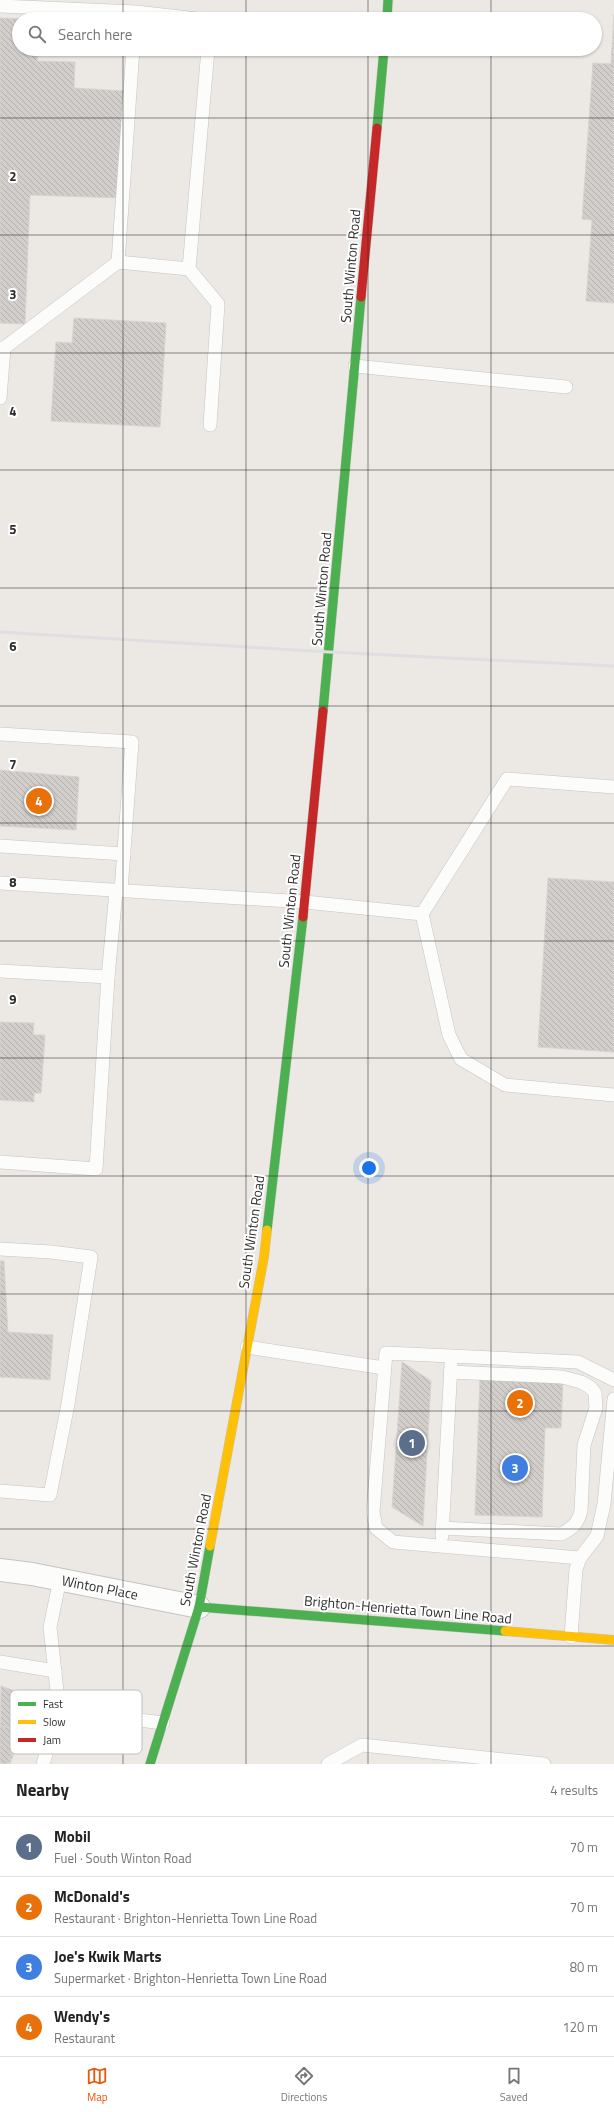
<!DOCTYPE html>
<meta charset="utf-8">
<style>
:root{--surface:#fff;--page:#f6f6f6;--text:#222;--muted:#767676;--line:#e0e0e0;--accent:#ea580c}
body{margin:0;font-family:"Titillium Web",sans-serif;background:var(--page);color:var(--text)}
.you{position:absolute;left:369px;top:1168px;width:14px;height:14px;margin:-10px;border:3px solid #fff;border-radius:50%;background:#1a73e8;box-shadow:0 0 0 6px #1a73e833}
.badge{display:grid;place-items:center;width:26px;height:26px;border-radius:50%;background:var(--accent);color:#fff;font-size:13px;font-weight:700}
.pin{position:absolute;translate:-50% -50%;border:2px solid #fff;box-shadow:0 1px 4px #0006}
.list{margin:0;padding:0;list-style:none}
h2{display:flex;justify-content:space-between;align-items:center;height:52px;margin:0;padding:0 16px;font-size:17px}
h2 small{font-size:13px;font-weight:400;color:var(--muted)}
.list li{display:grid;grid-template-columns:26px 1fr auto;gap:12px;align-items:center;box-sizing:border-box;height:60px;padding:0 16px;border-top:1px solid var(--line)}
.list b{display:block;font-size:15px;white-space:nowrap}
.list p{margin:0;font-size:13px;white-space:nowrap;color:var(--muted)}
.list em{font-size:13px;font-style:normal;color:var(--muted)}
.icon{flex:none;width:22px;height:22px;fill:none;stroke:currentColor;stroke-width:2;stroke-linecap:round;stroke-linejoin:round}
.map{position:relative;flex:none;width:614px;height:1764px;overflow:hidden}
.search{position:absolute;background:var(--surface);box-shadow:0 1px 3px #0004;left:12px;right:12px;top:12px;height:44px;display:flex;align-items:center;gap:10px;box-sizing:border-box;padding:0 14px;border-radius:22px;color:var(--muted);font-size:15px}
.sheet{height:292px;background:var(--surface)}
nav{display:flex;justify-content:space-around;align-items:center;box-sizing:border-box;height:56px;border-top:1px solid var(--line);background:var(--surface);font-size:11px;color:var(--muted)}
nav a{display:grid;justify-items:center;gap:2px}
nav .on{color:var(--accent)}
.map>svg:first-child{display:block}
.building{fill:url(#building-back-hatch);stroke:#d7d4d0}
.lines{fill:none;stroke-linecap:round;stroke-linejoin:round}
.lane-casing{stroke:#c5c4c5;stroke-width:14}
.street-casing{stroke:#c5c4c5;stroke-width:24}
.fast-casing{stroke:#c5c4c5;stroke-width:10}
.slow-casing{stroke:#c5c4c5;stroke-width:10}
.jam-casing{stroke:#c5c4c5;stroke-width:10}
.lane{stroke:#fcfcfb;stroke-width:13}
.street{stroke:#fcfcfb;stroke-width:22}
.fast{stroke:#4caf50;stroke-width:9}
.slow{stroke:#ffc107;stroke-width:9}
.jam{stroke:#c62828;stroke-width:9}
.rail{stroke:#dfdfe1;stroke-width:3}
.grid{fill:none;stroke:#2e2e2e;stroke-width:1;stroke-opacity:0.55}
.labels{text-anchor:middle;dominant-baseline:central;stroke-width:4;stroke-linejoin:round;paint-order:stroke}
.street-label{font-size:14px;fill:#2e2e2e;stroke:#fff}
.key{fill:#fff;stroke:#c0c0c0;stroke-width:1}
.key-label{font-size:11px;fill:#2e2e2e}
.grid-label{font-size:13px;text-anchor:middle;font-weight:bold;fill:#2e2e2e;stroke:#fff;stroke-width:4;stroke-linejoin:round;paint-order:stroke}
</style>
<div class="map">
<svg width="614" height="1764" viewBox="0 0 614 1764">
<defs>
<pattern id="building-back-hatch" width="6" height="6" patternUnits="userSpaceOnUse"><rect width="6" height="6" fill="#d1cecb"/><path d="M-1 5l2 2M0 0l6 6M5-1l2 2" fill="none" stroke="#b4b1af"/></pattern>
</defs>
<rect width="100%" height="100%" fill="#ece8e4"/>
<!-- building -->
<g class="building">
<path d="M614,14V303L586,301L592,220L582,219L593,63L611,64Z"/>
<path d="M0,18L34,19H19V49H38L37,61L75,62L74,88L125,91L121,198L30,195L25,324L0,323Z"/>
<path d="M74,318L166,323L160,427L51,421L56,342L72,343Z"/>
<path d="M0,770L79,777L76,830L0,826Z"/>
<path d="M548,878L614,882V1052L538,1047Z"/>
<path d="M0,1022L34,1023L33,1035H45L41,1093H34V1102L0,1100Z"/>
<path d="M0,1261H4L8,1332L53,1335L50,1380L0,1377Z"/>
<path d="M402,1362L431,1381L423,1526L392,1507Z"/>
<path d="M480,1376L563,1379L561,1428H545L542,1517L475,1515Z"/>
<path d="M1,1686L34,1698L10,1764H0Z"/>
<path d="M0,1725L20,1732L8,1764L0,1763Z"/>
</g>
<g class="lines">
<defs>
<g id="lane">
<path d="M0,6L136,12L197,19"/>
<path d="M208,49L189,269L218,304L210,425"/>
<path d="M118,262L189,269"/>
<path d="M0,348H4L118,262L133,49"/>
<path d="M355,366L566,387"/>
<path d="M0,398L4,348"/>
<path d="M0,734L132,742L121,891"/>
<path d="M0,846L124,854"/>
<path d="M0,883L305,902L422,914L507,779L614,787"/>
<path d="M422,914L449,1035L461,1059L505,1085L614,1095"/>
<path d="M0,971L108,977L116,891"/>
<path d="M0,1162L96,1169L108,977"/>
<path d="M0,1249L51,1252L91,1257L68,1404L50,1495L0,1491"/>
<path d="M247,1347L384,1368"/>
<path d="M442,1528L561,1534C572,1529 578,1523 581,1511L584,1445L596,1408L595,1393L590,1387L581,1382L562,1377L451,1372"/>
<path d="M442,1536L451,1364"/>
<path d="M580,1558L393,1542L376,1528L373,1512L386,1353L578,1362L614,1380"/>
<path d="M571,1637L576,1569L580,1558L597,1536L604,1504L614,1399"/>
<path d="M0,1662L55,1671"/>
<path d="M59,1710L163,1723"/>
<path d="M43,1764L59,1710L50,1627L60,1579"/>
<path d="M328,1764L362,1745L544,1764"/>
</g>
<path id="street" d="M0,1570L32,1574L199,1607"/>
<g id="fast">
<path d="M387,19L388,0"/>
<path d="M377,128L384,49"/>
<path d="M323,711L361,297"/>
<path d="M267,1230L303,917"/>
<path d="M199,1607L505,1631"/>
<path d="M150,1764L199,1607L210,1546"/>
</g>
<g id="slow">
<path d="M210,1546L264,1257L267,1230"/>
<path d="M505,1631L614,1640"/>
</g>
<g id="jam">
<path d="M361,297L377,128"/>
<path d="M303,917L323,711"/>
</g>
</defs>
<!-- lane casing -->
<use href="#lane" class="lane-casing"/>
<!-- street casing -->
<use href="#street" class="street-casing"/>
<!-- fast casing -->
<use href="#fast" class="fast-casing"/>
<!-- slow casing -->
<use href="#slow" class="slow-casing"/>
<!-- jam casing -->
<use href="#jam" class="jam-casing"/>
<!-- lane -->
<use href="#lane" class="lane"/>
<!-- street -->
<use href="#street" class="street"/>
<!-- fast -->
<use href="#fast" class="fast"/>
<!-- slow -->
<use href="#slow" class="slow"/>
<!-- jam -->
<use href="#jam" class="jam"/>
<!-- rail -->
<path class="rail" d="M0,632L329,652L614,666"/>
</g>
<!-- grid -->
<path class="grid" d="M123,0V19M246,0V19M368,0V19M491,0V19M123,49V1764M246,49V1764M368,49V1764M491,49V1764M0,118H614M0,235H614M0,353H614M0,470H614M0,588H614M0,706H614M0,823H614M0,941H614M0,1058H614M0,1176H614M0,1294H614M0,1411H614M0,1529H614M0,1646H614"/>
<g class="labels">
<!-- street labels -->
<g class="street-label">
<text transform="translate(350 266) rotate(-85)">South Winton Road</text>
<text transform="translate(321 589) rotate(-85)">South Winton Road</text>
<text transform="translate(289 911) rotate(-84)">South Winton Road</text>
<text transform="translate(251 1232) rotate(-82)">South Winton Road</text>
<text transform="translate(195 1550) rotate(-79)">South Winton Road</text>
<text transform="translate(100 1587) rotate(11)">Winton Place</text>
<text transform="translate(408 1609) rotate(5)">Brighton-Henrietta Town Line Road</text>
</g>
</g>
<!-- legend -->
<rect x="10" y="1690" width="132" height="64" rx="6" class="key"/>
<rect x="18" y="1702" width="18" height="4" fill="#4caf50"/>
<rect x="18" y="1720" width="18" height="4" fill="#ffc107"/>
<rect x="18" y="1738" width="18" height="4" fill="#c62828"/>
<g class="key-label">
<text x="43" y="1708">Fast</text>
<text x="43" y="1726">Slow</text>
<text x="43" y="1744">Jam</text>
</g>
<g class="grid-label">
<text x="13" y="181">2</text>
<text x="13" y="299">3</text>
<text x="13" y="416">4</text>
<text x="13" y="534">5</text>
<text x="13" y="651">6</text>
<text x="13" y="769">7</text>
<text x="13" y="887">8</text>
<text x="13" y="1004">9</text>
</g>
</svg>
<div class="you"></div>
<div class="pin badge" style="left:412px;top:1443px;background:#5c6f8a">1</div>
<div class="pin badge" style="left:520px;top:1403px;background:#e8710a">2</div>
<div class="pin badge" style="left:515px;top:1468px;background:#3f7fe0">3</div>
<div class="pin badge" style="left:39px;top:801px;background:#e8710a">4</div>
<div class="search"><svg class="icon" aria-label="search" viewBox="0 0 24 24"><circle cx="10" cy="10" r="6"/><path d="M15 15l6 6"/></svg>Search here</div>
</div>
<section class="sheet">
<h2>Nearby<small>4 results</small></h2>
<ul class="list">
<li><span class="badge" style="background:#5c6f8a">1</span><div><b>Mobil</b><p>Fuel · South Winton Road</p></div><em>70 m</em></li>
<li><span class="badge" style="background:#e8710a">2</span><div><b>McDonald's</b><p>Restaurant · Brighton-Henrietta Town Line Road</p></div><em>70 m</em></li>
<li><span class="badge" style="background:#3f7fe0">3</span><div><b>Joe's Kwik Marts</b><p>Supermarket · Brighton-Henrietta Town Line Road</p></div><em>80 m</em></li>
<li><span class="badge" style="background:#e8710a">4</span><div><b>Wendy's</b><p>Restaurant</p></div><em>120 m</em></li>
</ul>
</section>
<nav>
<a class="on"><svg class="icon" aria-label="map" viewBox="0 0 24 24"><path d="M3 6l6-2 6 2 6-2v14l-6 2-6-2-6 2zM9 4v14M15 6v14"/></svg>Map</a>
<a><svg class="icon" aria-label="directions" viewBox="0 0 24 24"><path d="M12 3l9 9-9 9-9-9zM9 14v-3h6M13 9l2 2-2 2"/></svg>Directions</a>
<a><svg class="icon" aria-label="saved" viewBox="0 0 24 24"><path d="M7 4h10v16l-5-4-5 4z"/></svg>Saved</a>
</nav>
